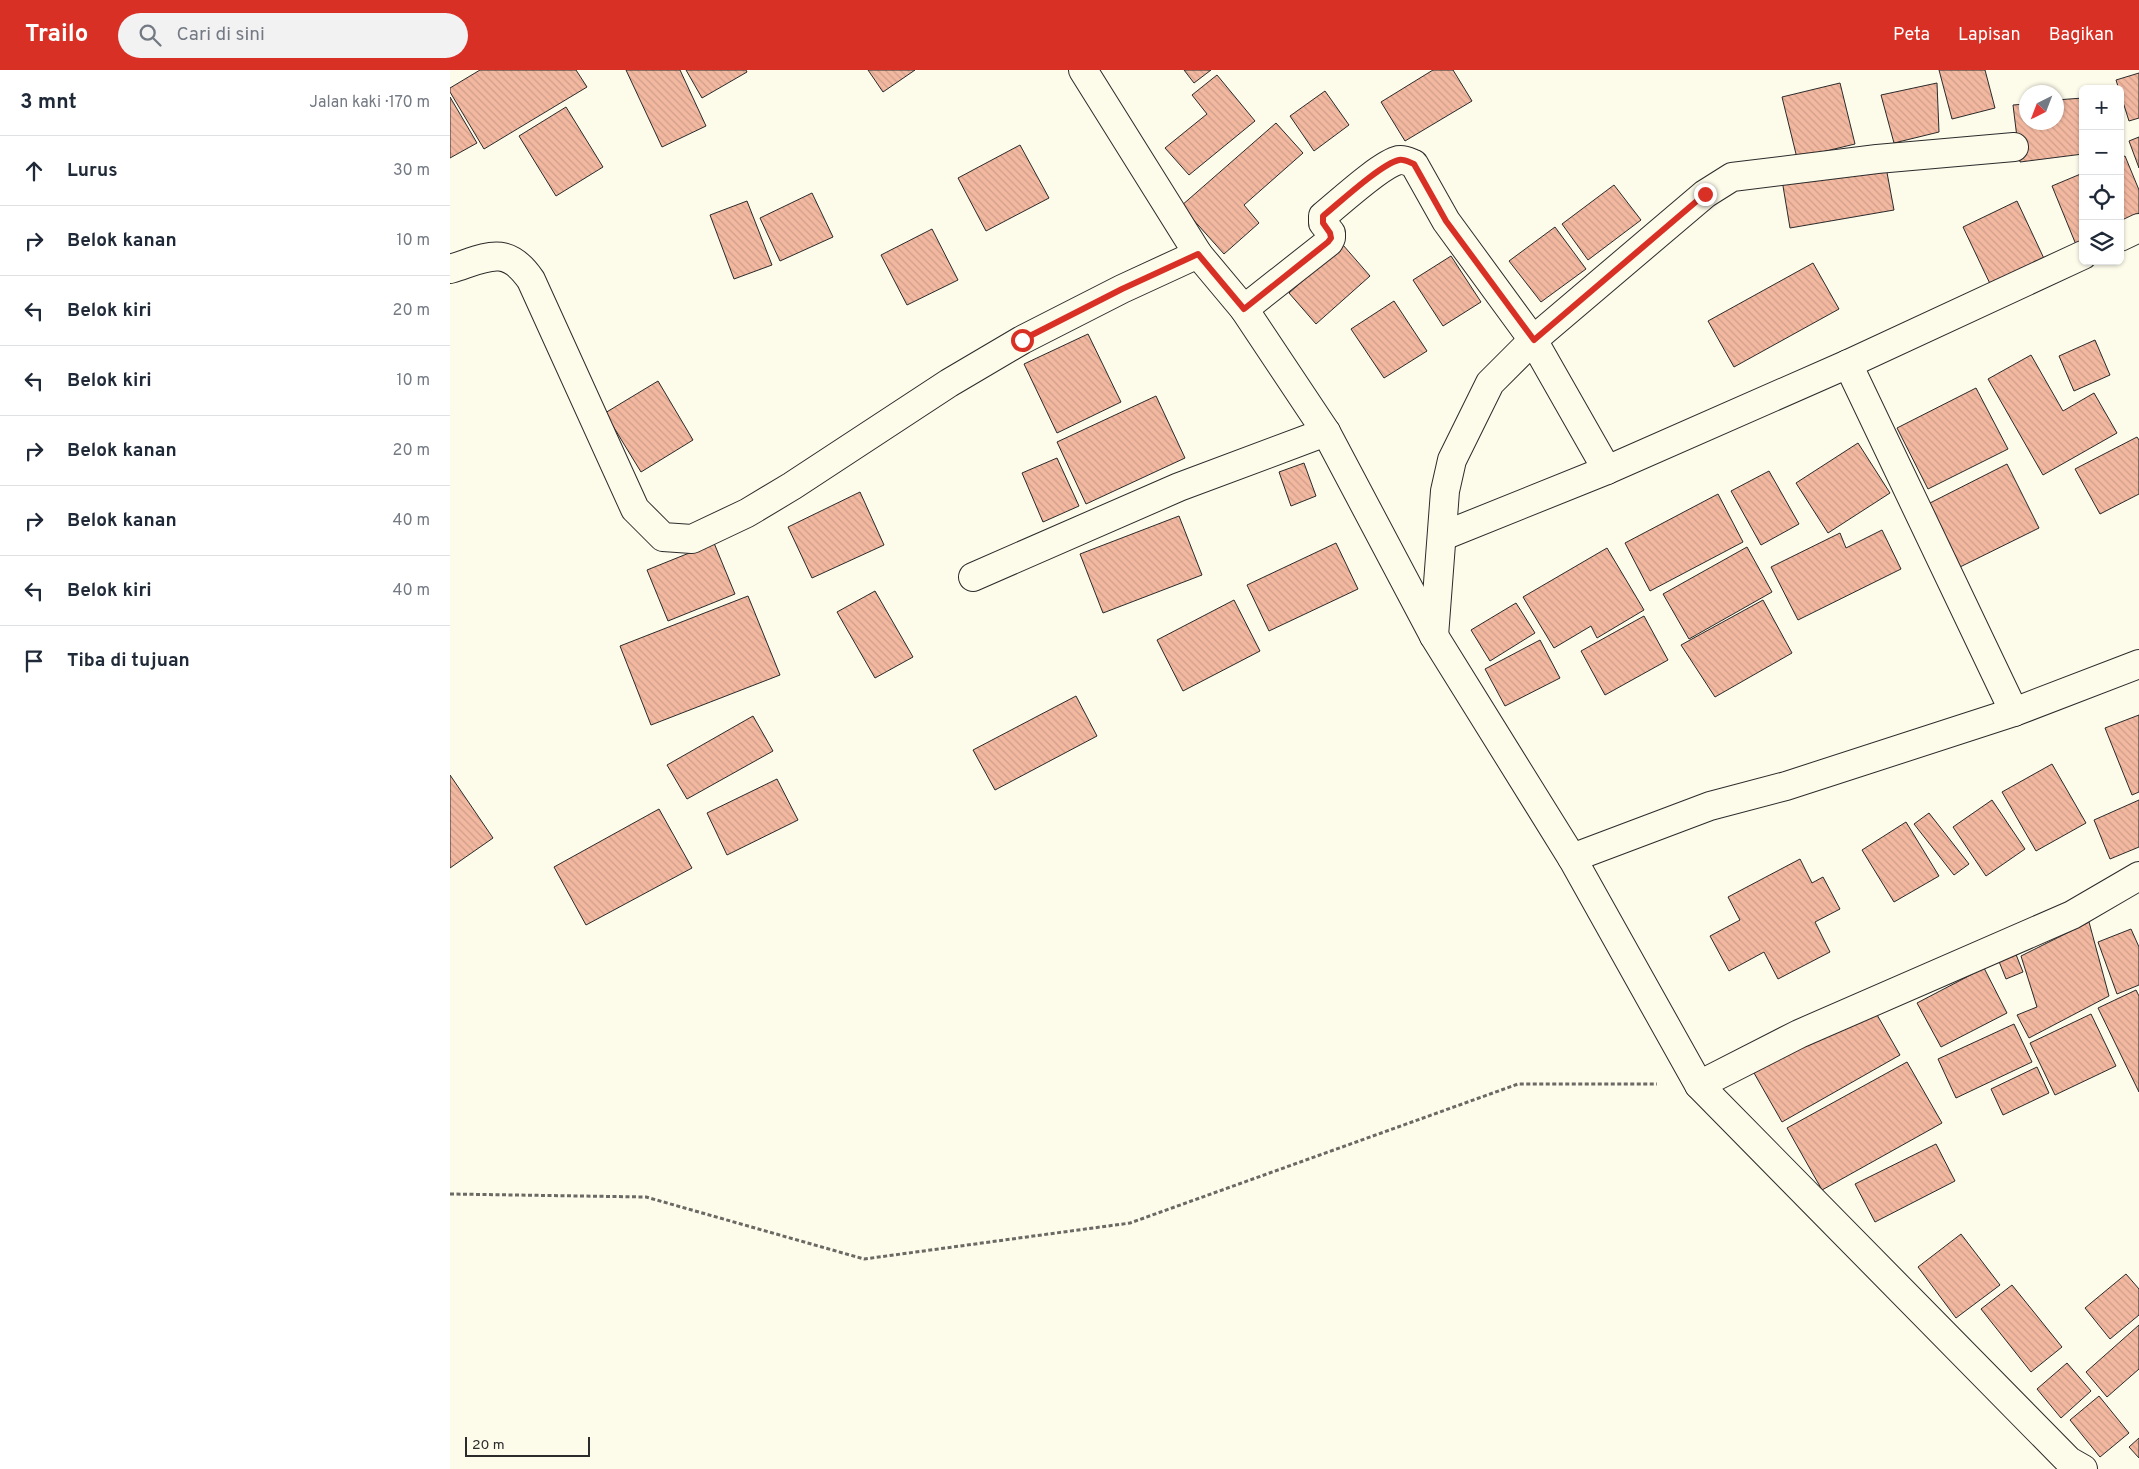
<!DOCTYPE html>
<html lang="id">
<meta charset="utf-8">
<style>
:root{--surface:#fff;--page:#f2f2f3;--text:#1f2937;--muted:#747a83;--line:#e0e1e3;--accent:#d93025}
body{margin:0;font-family:Overpass,sans-serif;background:var(--page);color:var(--text)}
.controls{position:absolute;right:15px;top:15px;display:grid;overflow:hidden;border-radius:8px;box-shadow:0 1px 4px #0004}
.controls button{width:45px;height:45px;display:grid;place-items:center;padding:0;border:0;border-bottom:1px solid var(--line);background:var(--surface);color:var(--text);font:25px sans-serif}
.compass{position:absolute;left:1569px;top:15px;width:45px;height:45px;border-radius:50%;background:var(--surface);box-shadow:0 1px 4px #0004;rotate:222deg}
.scale{position:absolute;left:15px;bottom:12px;width:125px;box-sizing:border-box;padding-left:5px;border:2px solid #2b2b2b;border-top:0;font-size:14px;line-height:18px;white-space:nowrap;color:#2b2b2b;-webkit-text-stroke:4px #fdfbea;paint-order:stroke}
.stop{position:absolute;width:15px;height:15px;margin:-11px;border:4px solid #d93025;border-radius:50%;background:#fff}
.stop.end{background:#d93025;border-color:#fff;box-shadow:0 1px 5px #0008}
.list{margin:0;padding:0;list-style:none}
h2{display:flex;justify-content:space-between;align-items:center;height:65px;margin:0;padding:0 20px;font-size:21px}
h2 small{font-size:16px;font-weight:400;color:var(--muted)}
.list li{display:grid;grid-template-columns:32px 1fr auto;gap:15px;align-items:center;box-sizing:border-box;height:70px;padding:0 20px;border-top:1px solid var(--line)}
.list b{display:block;font-size:19px;white-space:nowrap}
.list em{font-size:16px;font-style:normal;color:var(--muted)}
.icon{flex:none;width:28px;height:28px;fill:none;stroke:currentColor;stroke-width:2;stroke-linecap:round;stroke-linejoin:round}
.map{position:relative;flex:none;width:1689px;height:1399px;overflow:hidden}
header{display:flex;align-items:center;gap:30px;box-sizing:border-box;height:70px;padding:0 25px;background:var(--accent);color:#fff}
header strong{font-size:24px}
nav{display:flex;gap:28px;margin-inline-start:auto;font-size:18px}
.search{width:350px;height:45px;background:var(--page);display:flex;align-items:center;gap:12px;box-sizing:border-box;padding:0 18px;border-radius:28px;color:var(--muted);font-size:19px}
main{display:flex}
aside{flex:1;background:var(--surface)}
.map>svg:first-child{display:block}
.building{fill:url(#building-back-hatch);stroke:#2b2b2b}
.lines{fill:none;stroke-linecap:round;stroke-linejoin:round}
.street-casing{stroke:#2b2b2b;stroke-width:30}
.path{stroke:#6a6964;stroke-width:3;stroke-dasharray:4 2.5;stroke-linecap:butt}
.street{stroke:#fdfbea;stroke-width:28}
.route{stroke:#d93025;stroke-width:6}
</style>
<header>
<strong>Trailo</strong>
<div class="search"><svg class="icon" aria-label="search" viewBox="0 0 24 24"><circle cx="10" cy="10" r="6"/><path d="M15 15l6 6"/></svg>Cari di sini</div>
<nav><a>Peta</a><a>Lapisan</a><a>Bagikan</a></nav>
</header>
<main>
<aside>
<h2>3 mnt<small>Jalan kaki · 170 m</small></h2>
<ul class="list">
<li><svg class="icon" aria-label="ahead" viewBox="0 0 24 24"><path d="M12 20V5M6 11l6-6 6 6"/></svg><div><b>Lurus</b></div><em>30 m</em></li>
<li><svg class="icon" aria-label="right" viewBox="0 0 24 24"><path d="M7 20v-9h11M14 6l5 5-5 5"/></svg><div><b>Belok kanan</b></div><em>10 m</em></li>
<li><svg class="icon" aria-label="left" viewBox="0 0 24 24"><path d="M17 20v-9H6M10 6l-5 5 5 5"/></svg><div><b>Belok kiri</b></div><em>20 m</em></li>
<li><svg class="icon" aria-label="left" viewBox="0 0 24 24"><path d="M17 20v-9H6M10 6l-5 5 5 5"/></svg><div><b>Belok kiri</b></div><em>10 m</em></li>
<li><svg class="icon" aria-label="right" viewBox="0 0 24 24"><path d="M7 20v-9h11M14 6l5 5-5 5"/></svg><div><b>Belok kanan</b></div><em>20 m</em></li>
<li><svg class="icon" aria-label="right" viewBox="0 0 24 24"><path d="M7 20v-9h11M14 6l5 5-5 5"/></svg><div><b>Belok kanan</b></div><em>40 m</em></li>
<li><svg class="icon" aria-label="left" viewBox="0 0 24 24"><path d="M17 20v-9H6M10 6l-5 5 5 5"/></svg><div><b>Belok kiri</b></div><em>40 m</em></li>
<li><svg class="icon" aria-label="arrive" viewBox="0 0 24 24"><path d="M6 21V4h12l-3 4 3 4H6"/></svg><div><b>Tiba di tujuan</b></div></li>
</ul>
</aside>
<div class="map">
<svg width="1689" height="1399" viewBox="0 0 1689 1399">
<defs>
<pattern id="building-back-hatch" width="6" height="6" patternUnits="userSpaceOnUse" patternTransform="scale(1.25)"><rect width="6" height="6" fill="#f2b8a0"/><path d="M-1 5l2 2M0 0l6 6M5-1l2 2" fill="none" stroke="#d09e8a"/></pattern>
</defs>
<rect width="100%" height="100%" fill="#fdfbea"/>
<!-- building -->
<g class="building">
<path d="M30,0H126L137,17L34,79L0,22V18Z"/>
<path d="M176,0H230L256,56L212,77Z"/>
<path d="M236,0H296L297,2L252,28Z"/>
<path d="M418,0H465L433,22Z"/>
<path d="M734,0H761L744,13Z"/>
<path d="M983,0H1003L1022,31L955,71L931,32Z"/>
<path d="M1489,0H1535L1545,38L1502,49Z"/>
<path d="M1689,3V48L1679,51L1666,10Z"/>
<path d="M767,5L805,51L739,105L715,78L757,44L742,25Z"/>
<path d="M1390,13L1405,74L1347,88L1332,27Z"/>
<path d="M1487,13L1489,62L1444,73L1431,25Z"/>
<path d="M875,21L899,55L864,81L840,46Z"/>
<path d="M0,27L27,73L0,88Z"/>
<path d="M1633,28V84L1570,92L1563,35L1576,34V52H1606V30Z"/>
<path d="M116,37L153,97L106,126L69,66Z"/>
<path d="M826,53L853,83L794,135L809,153L774,184L731,136Z"/>
<path d="M1689,67V98L1679,71Z"/>
<path d="M570,75L599,128L536,161L508,108Z"/>
<path d="M1675,86L1689,120V157L1670,164V88Z"/>
<path d="M1435,92L1444,140L1340,158L1332,110Z"/>
<path d="M1633,103V180L1629,182L1602,116Z"/>
<path d="M1164,115L1191,150L1138,190L1112,154Z"/>
<path d="M362,123L383,167L330,191L310,148Z"/>
<path d="M297,131L322,195L284,209L260,145Z"/>
<path d="M1567,131L1597,195L1543,220L1513,157Z"/>
<path d="M1105,157L1136,199L1091,232L1059,191Z"/>
<path d="M482,159L508,210L457,235L431,185Z"/>
<path d="M893,175L920,206L866,254L839,223Z"/>
<path d="M1001,186L1031,232L993,256L963,210Z"/>
<path d="M1363,193L1389,239L1284,297L1258,251Z"/>
<path d="M944,231L977,281L934,308L901,259Z"/>
<path d="M638,264L671,332L607,363L574,294Z"/>
<path d="M1645,270L1660,305L1624,321L1609,286Z"/>
<path d="M1581,285L1613,341L1644,323L1667,363L1593,405L1538,309Z"/>
<path d="M208,311L243,370L191,402L155,343Z"/>
<path d="M1526,318L1558,379L1478,419L1447,358Z"/>
<path d="M706,326L735,388L636,434L607,372Z"/>
<path d="M1687,367L1689,370V424L1650,444L1625,399Z"/>
<path d="M1408,373L1440,423L1378,463L1346,413Z"/>
<path d="M607,388L629,436L593,452L572,403Z"/>
<path d="M854,393L866,426L841,436L829,402Z"/>
<path d="M1557,394L1589,458L1510,497L1478,434Z"/>
<path d="M1319,401L1349,454L1311,475L1281,421Z"/>
<path d="M410,422L434,475L362,508L338,457Z"/>
<path d="M1268,424L1293,472L1200,521L1175,473Z"/>
<path d="M729,446L752,505L653,543L630,484Z"/>
<path d="M1432,460L1451,499L1348,550L1321,497L1390,463L1396,478Z"/>
<path d="M264,473L285,524L218,551L197,500Z"/>
<path d="M886,473L908,519L819,561L797,515Z"/>
<path d="M1297,477L1322,522L1239,569L1213,524Z"/>
<path d="M1157,478L1194,540L1147,568L1141,556L1104,578L1073,527Z"/>
<path d="M425,521L463,587L425,608L387,542Z"/>
<path d="M298,526L330,605L201,655L170,576Z"/>
<path d="M784,530L810,581L733,621L707,570Z"/>
<path d="M1313,530L1342,583L1265,627L1231,575Z"/>
<path d="M1066,533L1085,563L1040,591L1021,560Z"/>
<path d="M1194,546L1218,590L1155,625L1131,581Z"/>
<path d="M1090,570L1110,608L1055,636L1035,599Z"/>
<path d="M626,626L647,666L545,720L523,680Z"/>
<path d="M1689,645V722L1682,725L1655,658Z"/>
<path d="M303,646L323,681L237,729L217,695Z"/>
<path d="M1602,694L1636,753L1586,781L1552,722Z"/>
<path d="M0,705L43,768L0,798Z"/>
<path d="M327,709L348,750L277,785L257,743Z"/>
<path d="M1542,730L1575,779L1536,806L1503,757Z"/>
<path d="M1689,730V777L1660,789L1644,750Z"/>
<path d="M209,739L242,798L136,855L104,797Z"/>
<path d="M1479,743L1519,794L1504,805L1464,754Z"/>
<path d="M1456,752L1489,806L1444,832L1412,780Z"/>
<path d="M1350,789L1362,813L1373,807L1390,839L1365,852L1380,882L1328,909L1314,882L1279,901L1260,866L1290,850L1278,827Z"/>
<path d="M1639,852L1659,926L1579,968L1567,945L1587,937L1571,886Z"/>
<path d="M1681,859L1689,877V915L1667,924L1648,872Z"/>
<path d="M1565,882L1573,902L1556,909L1548,889Z"/>
<path d="M1534,898L1557,943L1491,977L1467,933Z"/>
<path d="M1686,920L1689,926V1022L1648,938Z"/>
<path d="M1422,936L1450,985L1332,1052L1304,1003Z"/>
<path d="M1641,944L1666,996L1605,1025L1580,973Z"/>
<path d="M1564,954L1582,992L1506,1028L1488,989Z"/>
<path d="M1457,992L1492,1053L1372,1120L1337,1058Z"/>
<path d="M1587,997L1599,1023L1553,1045L1541,1019Z"/>
<path d="M1486,1074L1505,1111L1425,1152L1405,1114Z"/>
<path d="M1511,1164L1550,1215L1506,1248L1468,1197Z"/>
<path d="M1676,1204L1689,1219V1245L1660,1269L1635,1238Z"/>
<path d="M1562,1215L1612,1277L1581,1302L1531,1239Z"/>
<path d="M1689,1255V1299L1657,1327L1636,1302Z"/>
<path d="M1617,1293L1641,1321L1611,1348L1587,1319Z"/>
<path d="M1649,1326L1679,1363L1650,1387L1620,1350Z"/>
<path d="M1689,1368V1388L1679,1377Z"/>
</g>
<g class="lines">
<defs>
<g id="street">
<path d="M633,0L748,184L794,239L876,362L984,566L1122,788L1249,1015L1619,1391L1633,1399"/>
<path d="M1670,167L1689,158"/>
<path d="M0,199C36,188 56,173 81,210L185,439L213,467L242,469L297,443L342,416L499,313L572,270L672,219L748,184"/>
<path d="M794,239L879,172L881,168V163L873,153V146C889,133 931,94 949,90C954,89 959,92 964,94L996,151L1083,270L1157,400"/>
<path d="M1398,294L1564,642"/>
<path d="M993,466L1157,400L1398,294L1633,185"/>
<path d="M523,507L729,417L876,362"/>
<path d="M984,566L995,421L1002,390L1040,313L1083,270L1255,124L1282,107L1427,89L1564,77"/>
<path d="M1122,788L1260,736L1336,716L1564,642L1689,594"/>
<path d="M1249,1015L1349,964L1622,845L1689,806"/>
</g>
</defs>
<!-- street casing -->
<use href="#street" class="street-casing"/>
<!-- path -->
<path class="path" d="M0,1124L196,1127L414,1189L680,1153L1068,1014H1207"/>
<!-- street -->
<use href="#street" class="street"/>
</g>
<g class="lines">
<!-- route -->
<path class="route" d="M572,270L672,219L748,184L794,239L878,172L881,168L880,163L873,153V146C889,133 931,94 949,90C954,89 959,92 964,94L996,151L1084,270L1255,124"/>
</g>
</svg>
<div class="controls">
<button>+</button>
<button>−</button>
<button><svg class="icon" aria-label="locate" viewBox="0 0 24 24"><circle cx="12" cy="12" r="6"/><path d="M12 2v4M12 18v4M2 12h4M18 12h4"/></svg></button>
<button><svg class="icon" aria-label="layers" viewBox="0 0 24 24"><path d="M12 4l9 5-9 5-9-5zM3 14l9 5 9-5"/></svg></button>
</div>
<svg class="compass" viewBox="-18 -18 36 36"><path d="M0-13l5 13h-10z" fill="#e53935"/><path d="M0 13l5-13h-10z" fill="#747a83"/></svg>
<div class="scale">20 m</div>
<div class="stop" style="left:572px;top:270px"></div>
<div class="stop end" style="left:1255px;top:124px"></div>
</div>
</main>
